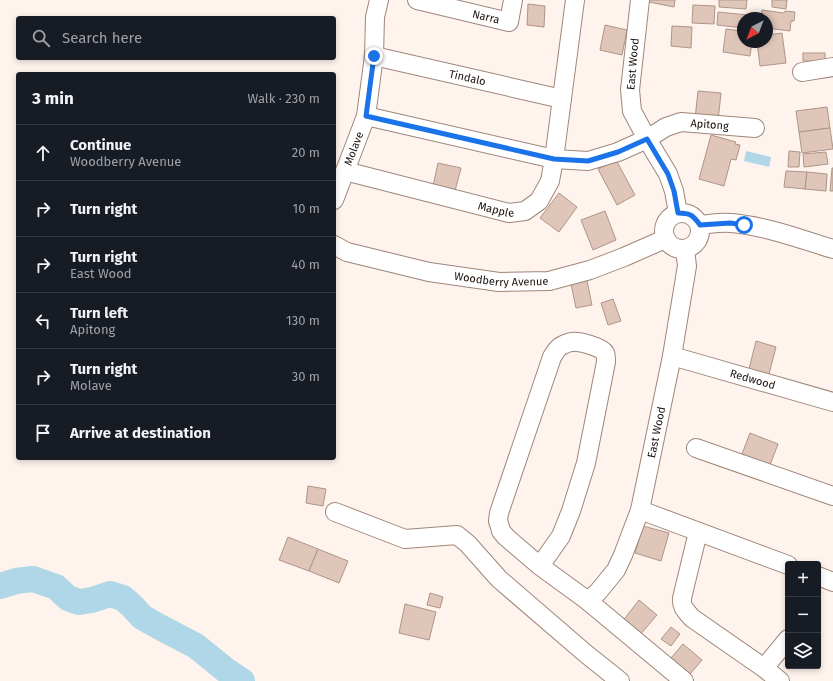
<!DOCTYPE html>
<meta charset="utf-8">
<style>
:root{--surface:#171b24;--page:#20242c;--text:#f1f3f6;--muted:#9ea1a6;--line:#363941}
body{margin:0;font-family:"Fira Sans",sans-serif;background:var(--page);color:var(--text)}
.controls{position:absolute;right:12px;bottom:12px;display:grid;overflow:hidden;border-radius:4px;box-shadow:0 2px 6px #0003}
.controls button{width:36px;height:36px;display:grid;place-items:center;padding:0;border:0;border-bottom:1px solid var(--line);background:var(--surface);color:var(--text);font:20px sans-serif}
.compass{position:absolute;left:737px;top:12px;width:36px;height:36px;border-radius:50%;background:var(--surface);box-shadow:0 2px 6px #0003;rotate:222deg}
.stop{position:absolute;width:12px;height:12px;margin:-9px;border:3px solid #1a73e8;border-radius:50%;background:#fff}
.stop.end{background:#1a73e8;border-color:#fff;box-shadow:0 1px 4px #0008}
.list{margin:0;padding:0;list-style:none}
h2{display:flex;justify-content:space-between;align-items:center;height:52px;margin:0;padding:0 16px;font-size:17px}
h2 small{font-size:13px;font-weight:400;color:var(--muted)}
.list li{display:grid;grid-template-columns:26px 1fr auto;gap:12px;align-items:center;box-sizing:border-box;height:56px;padding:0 16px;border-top:1px solid var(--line)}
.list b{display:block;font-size:15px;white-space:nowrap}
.list p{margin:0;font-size:13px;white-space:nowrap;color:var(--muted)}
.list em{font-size:13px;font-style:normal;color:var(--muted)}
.icon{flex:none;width:22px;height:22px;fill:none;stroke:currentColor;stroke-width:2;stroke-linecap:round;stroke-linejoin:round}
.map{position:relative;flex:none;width:833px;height:681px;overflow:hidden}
.search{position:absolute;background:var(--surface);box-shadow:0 2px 6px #0003;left:16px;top:16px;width:320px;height:44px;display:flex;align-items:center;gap:10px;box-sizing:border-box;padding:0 14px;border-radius:4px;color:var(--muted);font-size:15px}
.panel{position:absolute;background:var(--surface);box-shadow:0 2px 6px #0003;left:16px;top:72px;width:320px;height:388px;border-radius:4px}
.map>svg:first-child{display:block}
.water{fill:#b0d7e7}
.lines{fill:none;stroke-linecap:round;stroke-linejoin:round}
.river{stroke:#b0d7e7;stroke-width:26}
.building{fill:#e0c6b8;stroke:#ae9588}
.street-casing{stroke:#9f8679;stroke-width:20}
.street{stroke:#fff;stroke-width:18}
.route{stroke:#1a73e8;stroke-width:5}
.labels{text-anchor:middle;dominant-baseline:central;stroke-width:3.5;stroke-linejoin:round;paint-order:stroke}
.street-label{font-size:11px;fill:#1b120d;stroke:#fff}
</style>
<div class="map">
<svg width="833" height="681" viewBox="0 0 833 681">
<rect width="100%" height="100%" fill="#fef3ed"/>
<!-- water -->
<path class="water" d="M746,151L771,157L769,167L744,161Z"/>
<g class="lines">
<!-- river -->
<path class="river" d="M0,586L16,581L33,579L56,587L68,598L79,602L92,600L110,594L123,598L132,606L142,617L156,625L196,646L227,671L242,681"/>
</g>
<!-- building -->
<g class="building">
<path d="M650,0H675L674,7L649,2Z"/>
<path d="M719,0H747L746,9L719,7Z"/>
<path d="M772,0H787L786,9L772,7Z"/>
<path d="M528,4L545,6L544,27L527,25Z"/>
<path d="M693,5L715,6L714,24L692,23Z"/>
<path d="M762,10L784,13L785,11L795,12L794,21H791L790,31L767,28V18H761Z"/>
<path d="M718,12L758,16L757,18H743V28L717,25Z"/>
<path d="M605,25L627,30L622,55L600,50Z"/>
<path d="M672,26L692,27L691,48L671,46Z"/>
<path d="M726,29L743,31V42H752L750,56L723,52Z"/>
<path d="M782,33L786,63L760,66L757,42H767V35Z"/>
<rect x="803" y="53" width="22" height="8"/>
<path d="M698,91L721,93L718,121L695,119Z"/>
<path d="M827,107L830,128L799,132L796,111Z"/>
<path d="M830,128L833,149L802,153L799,132Z"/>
<path d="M711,135L736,142L735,144L740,145L736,160L731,159L724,186L699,179Z"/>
<path d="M789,151L800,152L799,167H788Z"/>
<path d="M826,152L828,164L804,167L803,154Z"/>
<path d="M616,160L635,195L617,205L598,169Z"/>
<path d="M438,163L461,168L455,191L433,186Z"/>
<path d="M832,168H833V191H830Z"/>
<path d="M786,171L807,172L805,189L784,187Z"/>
<path d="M807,172L827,174L826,191L805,189Z"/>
<path d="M559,193L577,207L559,232L540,218Z"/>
<path d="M605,211L616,240L593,250L581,220Z"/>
<path d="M586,276L592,305L576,308L570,279Z"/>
<path d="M613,299L621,321L608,325L601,303Z"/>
<path d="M756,341L776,347L769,374L749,369Z"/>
<path d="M750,433L778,444L770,465L742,454Z"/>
<path d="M308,486L326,489L323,506L306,503Z"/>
<path d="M643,526L669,533L661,561L635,553Z"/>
<path d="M288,537L318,549L309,571L279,560Z"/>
<path d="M318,549L348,561L339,583L309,571Z"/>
<path d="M430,593L443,597L440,608L427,605Z"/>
<path d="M639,600L657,615L639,636L622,622Z"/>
<path d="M405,604L436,612L429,640L399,633Z"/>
<path d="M671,627L680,634L671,646L661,639Z"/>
<path d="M683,644L702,660L690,674L671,658Z"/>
</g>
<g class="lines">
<defs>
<g id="street">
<path id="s1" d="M417,0L509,22L513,0"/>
<path d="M640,0L630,90L632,111L647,139L668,174L674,191L678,213"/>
<path id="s2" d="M374,56L562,99"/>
<path d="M802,72L833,67"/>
<path id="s3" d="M366,116L554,159L588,161L618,152L647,139L666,127L681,122L755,128"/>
<path id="s4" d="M345,171L509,213L525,211L539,201L550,181L554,159L575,0"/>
<path id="s5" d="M334,200L366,116L374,56L375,17L379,0"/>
<circle cx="682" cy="231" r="18"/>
<path d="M700,225C710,224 721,222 731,223C766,226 800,239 833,249"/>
<path id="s6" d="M334,245L347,252L429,272L499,282L549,281L590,270L624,257L665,239"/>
<path id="s7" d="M672,356L833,402"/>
<path d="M696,448L833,496"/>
<path d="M640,510L788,565"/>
<path d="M335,512L405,539L457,535L468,544L499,579L585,653L620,681"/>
<path d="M698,532L682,598C681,607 686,611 692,618L764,668L780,681"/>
<path d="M540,566L561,536L571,511L586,463L606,362C606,359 606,356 605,353C602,347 579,341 572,342C570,342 565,344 563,345C558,347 555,352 552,357L499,513L498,521L500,527L501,531L506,537L540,566L588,601L684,681"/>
<path d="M818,576L833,582"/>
<path id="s8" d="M588,601L598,592L616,570L623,555L640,510L672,356L687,266L685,250"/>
<path d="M764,668L788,639"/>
</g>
</defs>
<!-- street casing -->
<use href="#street" class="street-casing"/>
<!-- street -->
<use href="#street" class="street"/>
</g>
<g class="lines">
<!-- route -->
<path class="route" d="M374,56L366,116L554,159L588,161L618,152L647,139L668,174L674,191L678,213C690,213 693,215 700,225L730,223L744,225"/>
</g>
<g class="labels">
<!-- street labels -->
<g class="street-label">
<text stroke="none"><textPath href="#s1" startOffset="71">Narra</textPath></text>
<text transform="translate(633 64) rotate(-85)">East Wood</text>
<text stroke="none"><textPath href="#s2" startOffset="96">Tindalo</textPath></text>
<text stroke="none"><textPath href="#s3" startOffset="357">Apitong</textPath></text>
<text stroke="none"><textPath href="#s5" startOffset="55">Molave</textPath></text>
<text stroke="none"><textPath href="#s4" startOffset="156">Mapple</textPath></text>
<text stroke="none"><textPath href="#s6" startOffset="172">Woodberry Avenue</textPath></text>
<text stroke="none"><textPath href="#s7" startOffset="84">Redwood</textPath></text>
<text stroke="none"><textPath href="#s8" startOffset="186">East Wood</textPath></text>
</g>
</g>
</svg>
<div class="controls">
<button>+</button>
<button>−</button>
<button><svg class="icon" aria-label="layers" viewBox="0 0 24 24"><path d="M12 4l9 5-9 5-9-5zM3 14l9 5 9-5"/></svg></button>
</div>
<svg class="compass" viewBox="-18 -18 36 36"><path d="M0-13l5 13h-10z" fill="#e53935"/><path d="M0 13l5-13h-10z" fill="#9ea1a6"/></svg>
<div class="stop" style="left:744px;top:225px"></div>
<div class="stop end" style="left:374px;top:56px"></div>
<div class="search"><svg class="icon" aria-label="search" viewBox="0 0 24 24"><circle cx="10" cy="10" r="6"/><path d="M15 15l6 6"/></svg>Search here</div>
<section class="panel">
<h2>3 min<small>Walk · 230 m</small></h2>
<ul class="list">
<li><svg class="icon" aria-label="ahead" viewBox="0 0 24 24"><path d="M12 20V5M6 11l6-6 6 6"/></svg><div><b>Continue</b><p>Woodberry Avenue</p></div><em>20 m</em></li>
<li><svg class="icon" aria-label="right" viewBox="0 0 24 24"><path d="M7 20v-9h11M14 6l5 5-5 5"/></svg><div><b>Turn right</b></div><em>10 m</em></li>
<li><svg class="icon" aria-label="right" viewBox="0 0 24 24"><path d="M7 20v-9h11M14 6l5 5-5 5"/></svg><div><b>Turn right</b><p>East Wood</p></div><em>40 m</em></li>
<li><svg class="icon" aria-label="left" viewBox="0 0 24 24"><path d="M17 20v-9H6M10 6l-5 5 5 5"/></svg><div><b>Turn left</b><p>Apitong</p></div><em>130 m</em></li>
<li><svg class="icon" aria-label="right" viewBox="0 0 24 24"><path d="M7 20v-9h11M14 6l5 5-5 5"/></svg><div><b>Turn right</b><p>Molave</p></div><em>30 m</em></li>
<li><svg class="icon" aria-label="arrive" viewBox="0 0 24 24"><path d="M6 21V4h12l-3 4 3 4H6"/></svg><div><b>Arrive at destination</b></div></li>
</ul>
</section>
</div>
